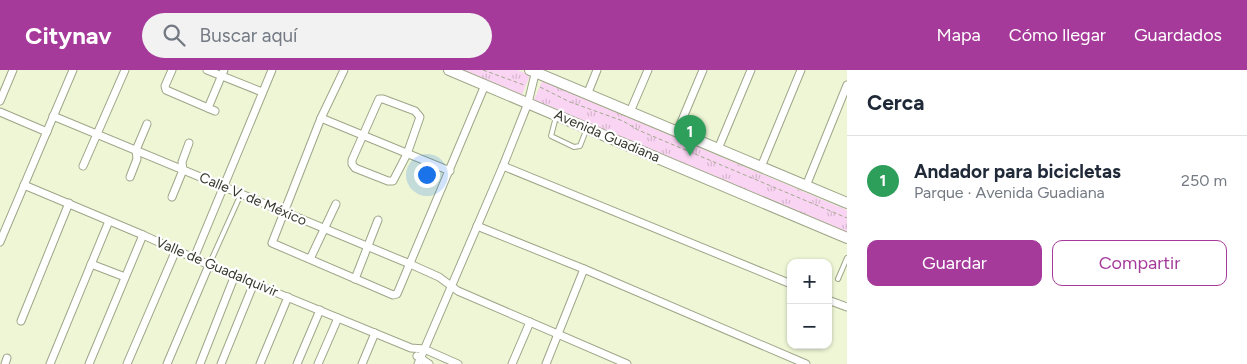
<!DOCTYPE html>
<html lang="es">
<meta charset="utf-8">
<style>
:root{--surface:#fff;--page:#f2f2f3;--text:#1f2937;--muted:#747a83;--line:#e0e1e3;--accent:#a63a9b}
body{margin:0;font-family:Figtree,sans-serif;background:var(--page);color:var(--text)}
.controls{position:absolute;right:15px;bottom:15px;display:grid;overflow:hidden;border-radius:10px;box-shadow:0 1px 4px #0004}
.controls button{width:45px;height:45px;display:grid;place-items:center;padding:0;border:0;border-bottom:1px solid var(--line);background:var(--surface);color:var(--text);font:25px sans-serif}
.you{position:absolute;left:426px;top:104px;width:18px;height:18px;margin:-12px;border:4px solid #fff;border-radius:50%;background:#1a73e8;box-shadow:0 0 0 8px #1a73e833}
.badge{display:grid;place-items:center;width:32px;height:32px;border-radius:50%;background:var(--accent);color:#fff;font-size:16px;font-weight:700}
.pin{position:absolute;translate:-50% -41px;filter:drop-shadow(0 1px 2px #0008)}
.pin::after{content:'';position:absolute;top:26px;width:18px;height:15px;background:inherit;clip-path:polygon(0 0,100% 0,50% 100%)}
.list{margin:0;padding:0;list-style:none}
h2{display:flex;justify-content:space-between;align-items:center;height:65px;margin:0;padding:0 20px;font-size:21px}
h2 small{font-size:16px;font-weight:400;color:var(--muted)}
.list li{display:grid;grid-template-columns:32px 1fr auto;gap:15px;align-items:center;box-sizing:border-box;height:90px;padding:0 20px;border-top:1px solid var(--line)}
.list b{display:block;font-size:19px;white-space:nowrap}
.list p{margin:0;font-size:16px;white-space:nowrap;color:var(--muted)}
.list em{font-size:16px;font-style:normal;color:var(--muted)}
.actions{display:flex;gap:10px;padding:15px 20px}
.actions a{flex:1;padding:11px 0;border:1px solid var(--accent);border-radius:10px;text-align:center;font-size:18px;color:var(--accent)}
.actions .main{background:var(--accent);color:#fff}
.icon{flex:none;width:28px;height:28px;fill:none;stroke:currentColor;stroke-width:2;stroke-linecap:round;stroke-linejoin:round}
.map{position:relative;flex:none;width:847px;height:294px;overflow:hidden}
header{display:flex;align-items:center;gap:30px;box-sizing:border-box;height:70px;padding:0 25px;background:var(--accent);color:#fff}
header strong{font-size:24px}
nav{display:flex;gap:28px;margin-inline-start:auto;font-size:18px}
.search{width:350px;height:45px;background:var(--page);display:flex;align-items:center;gap:12px;box-sizing:border-box;padding:0 18px;border-radius:28px;color:var(--muted);font-size:19px}
main{display:flex}
aside{flex:1;background:var(--surface)}
.map>svg:first-child{display:block}
.grass{fill:url(#grass-tufts)}
.lines{fill:none;stroke-linecap:round;stroke-linejoin:round}
.lane-casing{stroke:#9ea688;stroke-width:6}
.street-casing{stroke:#9ea688;stroke-width:9}
.secondary-casing{stroke:#9ea688;stroke-width:12}
.path{stroke:#a2a88f;stroke-width:1;stroke-dasharray:4 2.5;stroke-linecap:butt}
.lane{stroke:#fff;stroke-width:4}
.street{stroke:#fff;stroke-width:7}
.secondary{stroke:#fff;stroke-width:10}
.labels{text-anchor:middle;dominant-baseline:central;stroke-width:4.5;stroke-linejoin:round;paint-order:stroke}
.street-label{font-size:14px;fill:#34372a;stroke:#fff}
</style>
<header>
<strong>Citynav</strong>
<div class="search"><svg class="icon" aria-label="search" viewBox="0 0 24 24"><circle cx="10" cy="10" r="6"/><path d="M15 15l6 6"/></svg>Buscar aquí</div>
<nav><a>Mapa</a><a>Cómo llegar</a><a>Guardados</a></nav>
</header>
<main>
<div class="map">
<svg width="847" height="294" viewBox="0 0 847 294">
<defs>
<pattern id="grass-tufts" width="24" height="20" patternUnits="userSpaceOnUse" patternTransform="scale(1.25)"><rect width="24" height="20" fill="#fad5f3"/><path d="M3 7l-1-3M5 7V3M7 7l1-3M15 17l-1-3M17 17v-4M19 17l1-3" fill="none" stroke="#d7b7d0"/></pattern>
</defs>
<rect width="100%" height="100%" fill="#eef6d6"/>
<!-- grass -->
<g class="grass">
<path d="M460,0H517L530,5L522,25Z"/>
<path d="M542,11L847,140V164L533,32Z"/>
</g>
<g class="lines">
<defs>
<g id="lane">
<path d="M556,47L551,66L574,77L580,76L587,58"/>
<path d="M209,195L241,124"/>
<path d="M838,209L847,188"/>
</g>
<g id="street">
<path d="M172,0L165,16L166,20L215,41"/>
<path d="M207,0L262,22"/>
<path d="M344,0L321,48L272,173L393,225L397,224L485,15"/>
<path d="M587,25L597,0"/>
<path d="M379,29H383L415,41L420,47L407,84L393,111H388L355,98L352,94V90Z"/>
<path d="M0,31L13,0"/>
<path d="M208,38L224,0"/>
<path d="M0,42L47,62"/>
<path d="M630,42L648,0"/>
<path d="M53,46L410,194L439,207L458,221L627,294"/>
<path d="M321,48L450,101"/>
<path d="M677,62L703,0"/>
<path d="M718,79L751,0"/>
<path d="M83,96L125,0"/>
<path d="M503,96L791,214"/>
<path d="M761,97L801,0"/>
<path d="M130,107L137,89L136,80L147,54"/>
<path d="M24,115L143,165L209,195L411,278L424,279L458,294"/>
<path d="M806,116L847,15"/>
<path d="M172,127L183,100L182,92L189,73"/>
<path d="M477,156L584,199L806,294"/>
<path d="M0,172L73,0"/>
<path d="M194,188L272,0"/>
<path d="M310,189L336,134"/>
<path d="M91,194L125,207"/>
<path d="M355,209L378,150"/>
<path d="M828,230L847,237"/>
<path d="M21,251L69,133"/>
<path d="M417,286L429,294"/>
<path d="M5,294L7,288"/>
<path d="M50,294L109,151"/>
<path d="M89,294L143,165"/>
<path d="M127,294L176,180"/>
<path d="M167,294L209,195"/>
<path d="M200,294L235,205"/>
<path d="M221,294L254,213"/>
<path d="M260,294L288,227"/>
<path d="M297,294L320,240"/>
<path d="M318,294L338,248"/>
<path d="M362,294L375,263"/>
<path d="M418,294L503,96L528,33L536,0"/>
<path d="M512,294L530,252"/>
<path d="M546,294L584,199"/>
</g>
<g id="secondary">
<path d="M449,0L847,168"/>
<path d="M530,0L847,133"/>
</g>
</defs>
<!-- lane casing -->
<use href="#lane" class="lane-casing"/>
<!-- street casing -->
<use href="#street" class="street-casing"/>
<!-- secondary casing -->
<use href="#secondary" class="secondary-casing"/>
<!-- path -->
<g class="path">
<path d="M483,0L524,15"/>
<path d="M540,17L570,32L623,51L638,60L847,148"/>
</g>
<!-- lane -->
<use href="#lane" class="lane"/>
<!-- street -->
<use href="#street" class="street"/>
<!-- secondary -->
<use href="#secondary" class="secondary"/>
</g>
<g class="labels">
<!-- street labels -->
<g class="street-label">
<text transform="translate(607 66) rotate(23)">Avenida Guadiana</text>
<text transform="translate(253 129) rotate(23)">Calle V. de México</text>
<text transform="translate(217 197) rotate(23)">Valle de Guadalquivir</text>
</g>
</g>
</svg>
<div class="controls">
<button>+</button>
<button>−</button>
</div>
<div class="you"></div>
<div class="pin badge" style="left:690px;top:86px;background:#2e9e5b">1</div>
</div>
<aside>
<h2>Cerca<small></small></h2>
<ul class="list">
<li><span class="badge" style="background:#2e9e5b">1</span><div><b>Andador para bicicletas</b><p>Parque · Avenida Guadiana</p></div><em>250 m</em></li>
</ul>
<div class="actions"><a class="main">Guardar</a><a>Compartir</a></div>
</aside>
</main>
